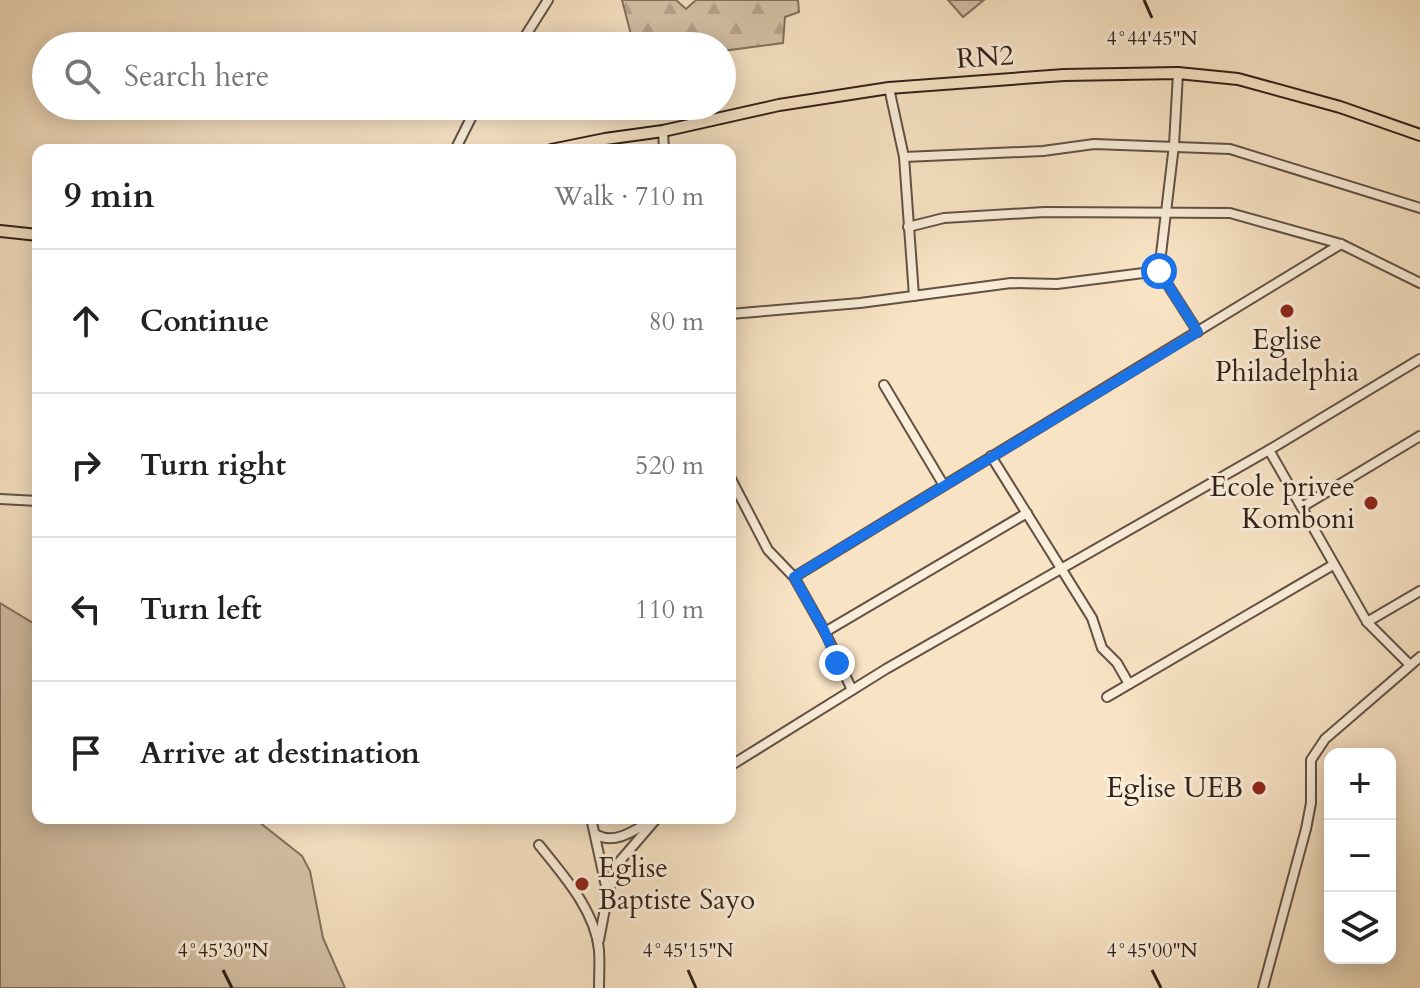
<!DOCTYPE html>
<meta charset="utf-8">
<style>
:root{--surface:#fff;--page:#f2f2f2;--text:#222;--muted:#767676;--line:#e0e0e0}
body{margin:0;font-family:Cardo,serif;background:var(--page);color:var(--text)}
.controls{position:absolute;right:24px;bottom:24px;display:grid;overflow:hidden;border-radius:16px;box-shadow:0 4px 20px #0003}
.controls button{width:72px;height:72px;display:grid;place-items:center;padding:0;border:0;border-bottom:2px solid var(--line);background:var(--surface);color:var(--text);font:40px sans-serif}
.stop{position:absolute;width:24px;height:24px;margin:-18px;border:6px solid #1a73e8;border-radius:50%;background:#fff}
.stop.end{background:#1a73e8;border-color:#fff;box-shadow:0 2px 8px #0008}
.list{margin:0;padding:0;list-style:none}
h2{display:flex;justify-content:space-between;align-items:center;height:104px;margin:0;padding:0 32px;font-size:34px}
h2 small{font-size:26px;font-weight:400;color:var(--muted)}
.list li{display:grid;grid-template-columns:52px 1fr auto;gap:24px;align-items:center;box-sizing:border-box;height:144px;padding:0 32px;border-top:2px solid var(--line)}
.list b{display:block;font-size:30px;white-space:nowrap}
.list em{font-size:26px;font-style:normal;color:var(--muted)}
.icon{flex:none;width:44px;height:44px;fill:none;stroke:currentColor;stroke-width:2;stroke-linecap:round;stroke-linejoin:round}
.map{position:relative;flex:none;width:1420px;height:988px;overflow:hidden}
.search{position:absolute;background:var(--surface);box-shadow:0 4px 20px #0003;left:32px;top:32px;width:704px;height:88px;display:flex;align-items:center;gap:20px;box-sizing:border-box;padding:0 28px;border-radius:44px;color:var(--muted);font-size:30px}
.panel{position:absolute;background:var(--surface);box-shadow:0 4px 20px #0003;left:32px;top:144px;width:704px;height:680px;border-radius:16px}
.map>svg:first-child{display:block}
.green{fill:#d6c2a7;stroke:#847160;stroke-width:2}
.forest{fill:url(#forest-firs);stroke:#847160;stroke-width:2}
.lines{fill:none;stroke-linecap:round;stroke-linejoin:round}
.minor-casing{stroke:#635144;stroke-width:12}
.major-casing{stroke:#312019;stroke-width:14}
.minor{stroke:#faedd9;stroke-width:8}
.major{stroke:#f8e3c4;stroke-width:10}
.route{stroke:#1a73e8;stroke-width:10}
.ticks{fill:none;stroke:#312019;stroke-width:3}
.poi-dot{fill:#8f2418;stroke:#faedd9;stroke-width:3}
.labels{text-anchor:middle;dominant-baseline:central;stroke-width:6;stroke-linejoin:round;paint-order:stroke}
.street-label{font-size:28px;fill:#312019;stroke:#faedd9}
.poi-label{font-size:28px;fill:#312019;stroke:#faedd9;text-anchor:end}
.ticks-label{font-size:20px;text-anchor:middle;fill:#312019;stroke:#faedd9;stroke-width:6;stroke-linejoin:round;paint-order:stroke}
</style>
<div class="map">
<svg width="1420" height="988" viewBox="0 0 1420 988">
<defs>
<pattern id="forest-firs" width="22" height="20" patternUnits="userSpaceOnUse" patternTransform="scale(2)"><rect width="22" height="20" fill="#d6c2a7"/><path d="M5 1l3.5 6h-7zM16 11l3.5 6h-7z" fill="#b8a68f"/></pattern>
</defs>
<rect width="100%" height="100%" fill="#f8e3c4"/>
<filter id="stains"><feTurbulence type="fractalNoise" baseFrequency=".0025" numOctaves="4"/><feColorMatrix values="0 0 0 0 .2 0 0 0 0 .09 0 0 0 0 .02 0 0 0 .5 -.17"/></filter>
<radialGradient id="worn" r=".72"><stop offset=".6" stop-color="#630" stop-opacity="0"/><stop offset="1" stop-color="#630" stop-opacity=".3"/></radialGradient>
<!-- green -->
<path class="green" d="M0,603L38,626V818H254L302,856L310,871L323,938L345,988H0Z"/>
<!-- forest -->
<g class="forest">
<path d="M622,0H676L686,9L696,0H798L799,12L785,17L783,43L722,51V46H679L677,40L634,46Z"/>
<path d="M948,0H984L963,17Z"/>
</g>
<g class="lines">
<defs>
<g id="minor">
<path d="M519,46L548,0"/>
<path d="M1178,73L1174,145L1159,271L1198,332"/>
<path d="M889,88L904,157L914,296"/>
<path d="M663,131L664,150"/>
<path d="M455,150L477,106"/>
<path d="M904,157L1043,151L1094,144L1230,149L1420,208"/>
<path d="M908,227L944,218L1044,212L1230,213L1341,244L1420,283"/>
<path d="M730,314L860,303L1011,283L1057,284L1159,271"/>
<path d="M884,385L943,484"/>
<path d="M1269,450L1367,622L1409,664"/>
<path d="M991,456L1092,618L1102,648L1117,663L1129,684"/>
<path d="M730,477L768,550L794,577L825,632L852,690"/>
<path d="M0,499L38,501"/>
<path d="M1302,507L1420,436"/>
<path d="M794,577L1341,244"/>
<path d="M1367,622L1420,591"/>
<path d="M825,632L1027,513"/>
<path d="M1107,697L1333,565"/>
<path d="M730,766L886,669L1269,450L1420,359"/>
<path d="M591,818L607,891"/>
<path d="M597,835C615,845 635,830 651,821"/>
<path d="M539,845C563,875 595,910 599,950C600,962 599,975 599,988"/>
<path d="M599,940L608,893L620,861L657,818"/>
<path d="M1263,988L1306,829L1311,803V760L1325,739L1420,657"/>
</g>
<g id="major">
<path d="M551,150L605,139L663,131L779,105L889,88L1064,75L1178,73L1238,79L1340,107L1420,135"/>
<path d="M0,231L38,235"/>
</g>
</defs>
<!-- minor casing -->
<use href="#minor" class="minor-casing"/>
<!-- major casing -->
<use href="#major" class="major-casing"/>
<!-- minor -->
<use href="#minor" class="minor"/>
<!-- major -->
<use href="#major" class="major"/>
</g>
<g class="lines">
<!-- route -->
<path class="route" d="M837,663L825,632L794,577L1198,332L1159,271"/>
</g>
<!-- ticks -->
<path class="ticks" d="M1144,0L1152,18M223,970L232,988M688,970L696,988M1152,970L1161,988"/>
<!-- markers -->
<g class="poi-dot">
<circle cx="1287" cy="311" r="8"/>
<circle cx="1371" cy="503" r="8"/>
<circle cx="1259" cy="788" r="8"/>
<circle cx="582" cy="884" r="8"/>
</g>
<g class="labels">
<!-- street labels -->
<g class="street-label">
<text transform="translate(985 57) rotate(-4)">RN2</text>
</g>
<!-- poi labels -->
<g class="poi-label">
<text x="1287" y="340" text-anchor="middle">Eglise<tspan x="1287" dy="32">Philadelphia</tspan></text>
<text x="1355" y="487">Ecole privee<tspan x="1355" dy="32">Komboni</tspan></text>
<text x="1243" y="788">Eglise UEB</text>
<text x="598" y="868" text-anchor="start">Eglise<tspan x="598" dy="32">Baptiste Sayo</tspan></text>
</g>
</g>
<g class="ticks-label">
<text x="1152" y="45">4°44'45"N</text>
<text x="223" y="957">4°45'30"N</text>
<text x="688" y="957">4°45'15"N</text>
<text x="1152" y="957">4°45'00"N</text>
</g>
<rect width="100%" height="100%" filter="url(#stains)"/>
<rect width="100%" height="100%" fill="url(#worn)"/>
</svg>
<div class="controls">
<button>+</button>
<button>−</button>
<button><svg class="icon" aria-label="layers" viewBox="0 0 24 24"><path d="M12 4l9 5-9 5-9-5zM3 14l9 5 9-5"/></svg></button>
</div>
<div class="stop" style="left:1159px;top:271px"></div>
<div class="stop end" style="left:837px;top:663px"></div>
<div class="search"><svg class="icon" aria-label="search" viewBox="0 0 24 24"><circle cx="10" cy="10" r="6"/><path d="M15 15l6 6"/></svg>Search here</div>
<section class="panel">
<h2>9 min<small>Walk · 710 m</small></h2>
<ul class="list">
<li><svg class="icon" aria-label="ahead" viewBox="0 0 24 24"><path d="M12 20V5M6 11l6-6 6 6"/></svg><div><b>Continue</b></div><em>80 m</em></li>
<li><svg class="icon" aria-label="right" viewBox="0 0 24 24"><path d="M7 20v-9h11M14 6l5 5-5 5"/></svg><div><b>Turn right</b></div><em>520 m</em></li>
<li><svg class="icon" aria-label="left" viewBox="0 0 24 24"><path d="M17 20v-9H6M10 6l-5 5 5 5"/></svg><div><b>Turn left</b></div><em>110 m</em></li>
<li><svg class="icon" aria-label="arrive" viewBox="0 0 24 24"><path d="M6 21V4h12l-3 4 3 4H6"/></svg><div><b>Arrive at destination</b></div></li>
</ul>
</section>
</div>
